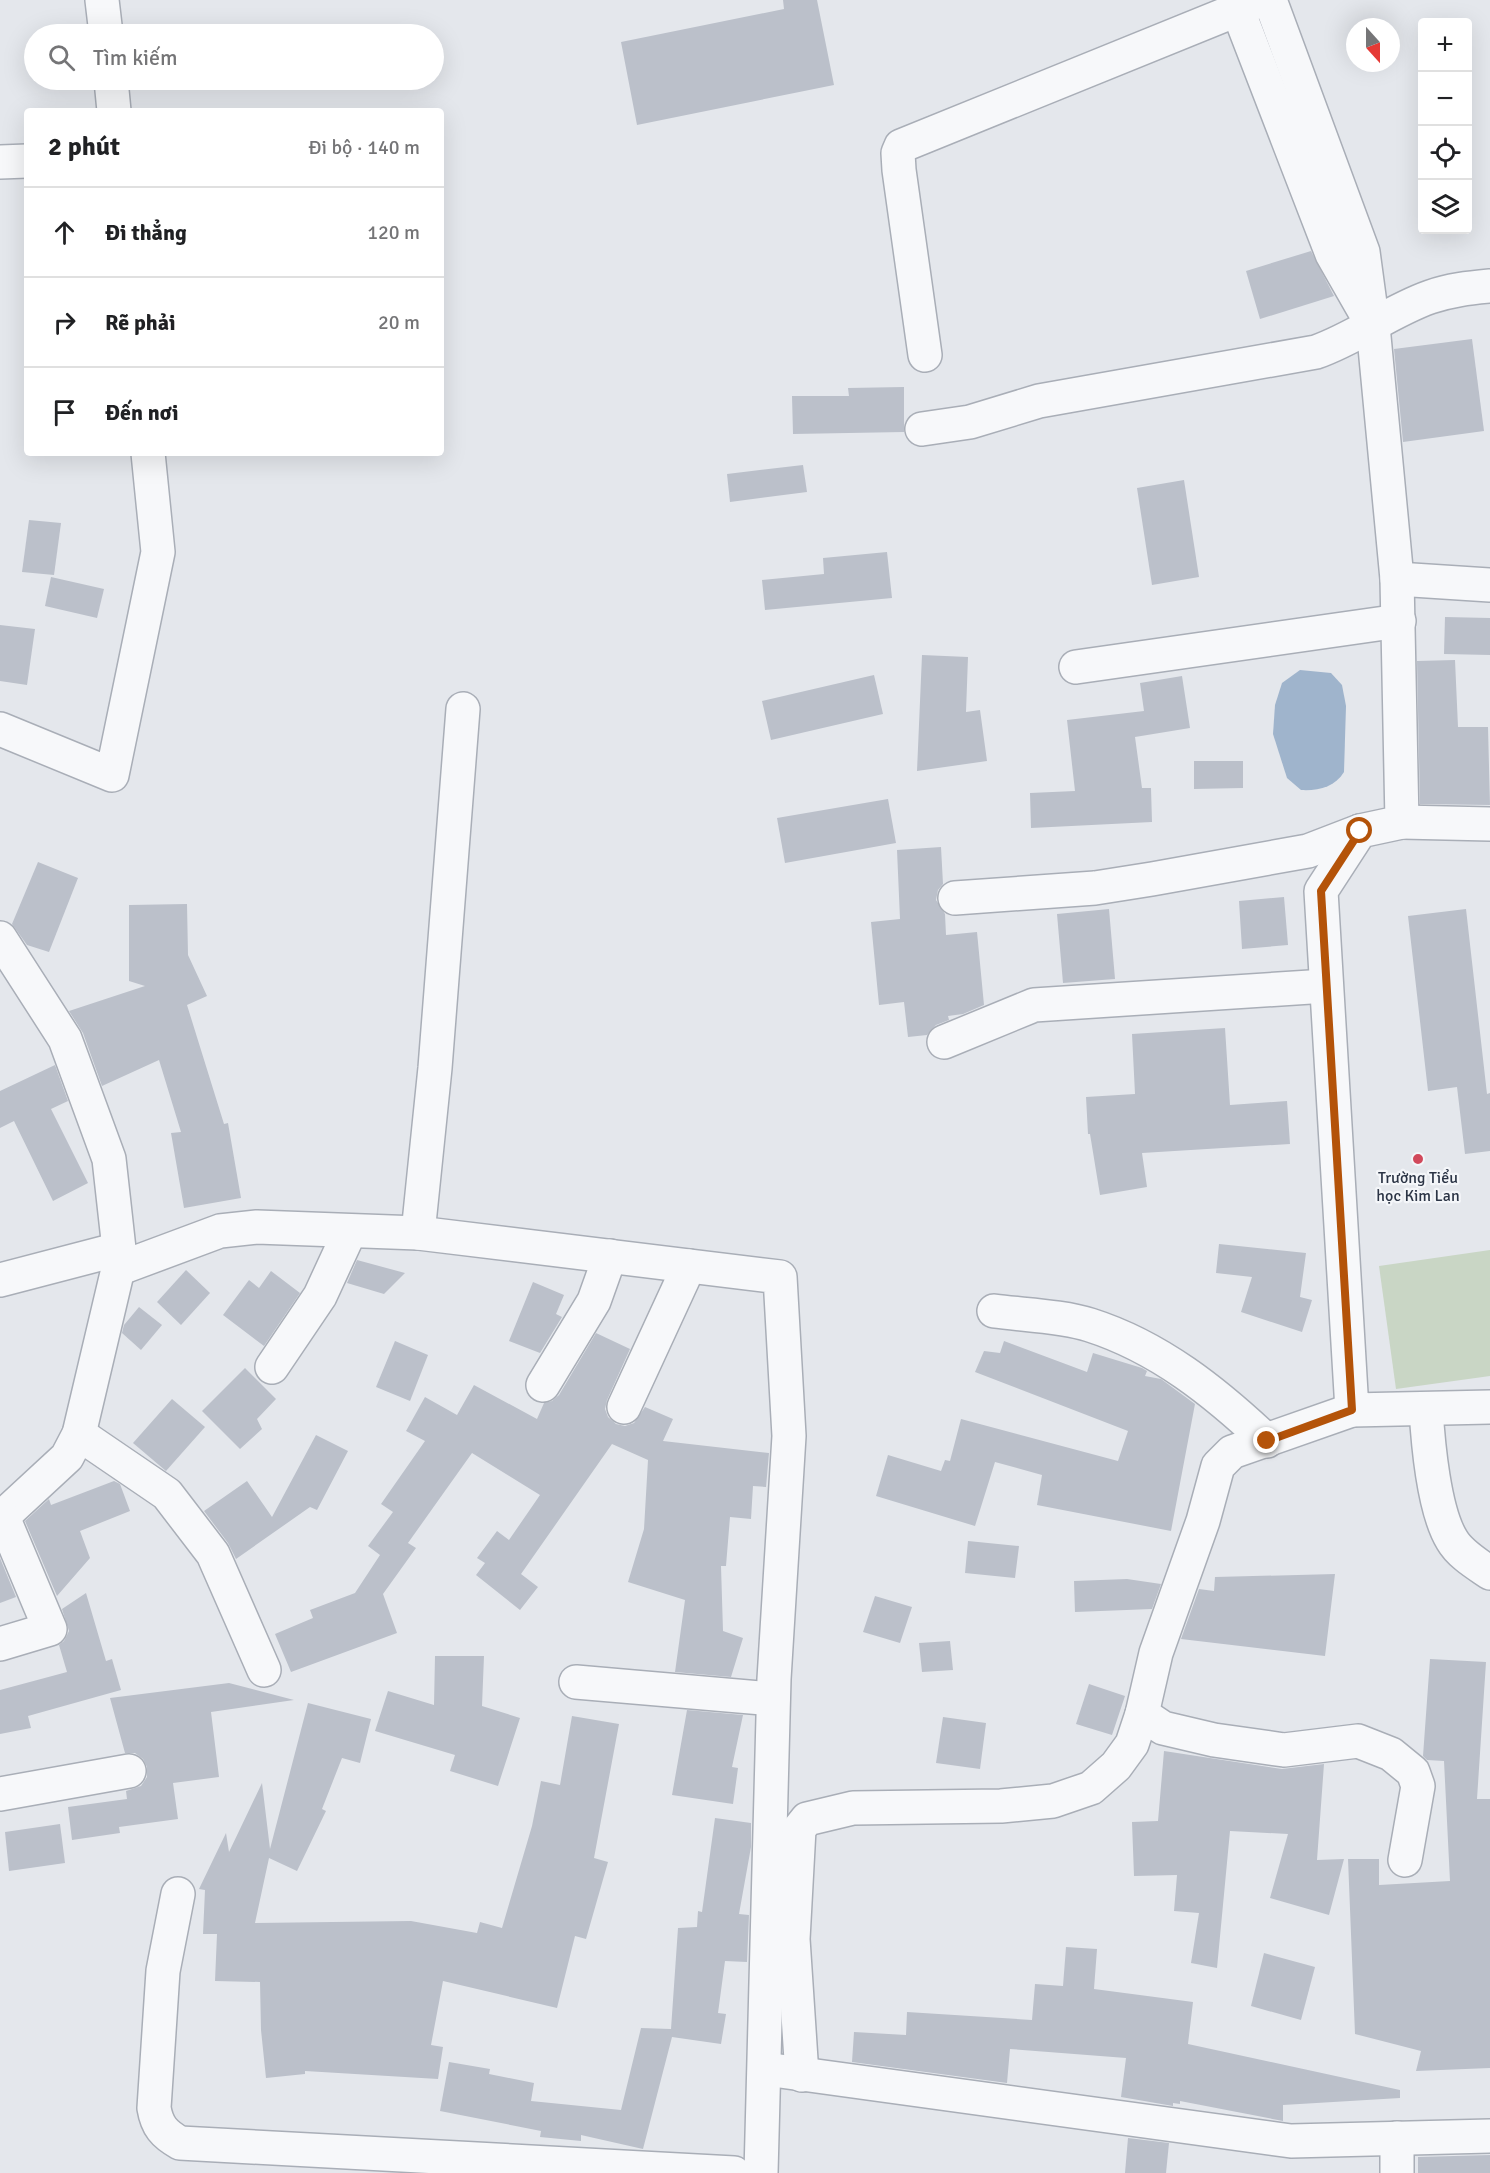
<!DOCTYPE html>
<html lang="vi">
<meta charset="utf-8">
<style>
:root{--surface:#fff;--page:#f6f6f6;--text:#202124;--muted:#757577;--line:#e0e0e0}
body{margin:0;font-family:Signika,sans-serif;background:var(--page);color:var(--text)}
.controls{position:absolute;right:18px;top:18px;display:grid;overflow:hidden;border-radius:6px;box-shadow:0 6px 24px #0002}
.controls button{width:54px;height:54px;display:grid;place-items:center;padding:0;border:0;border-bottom:2px solid var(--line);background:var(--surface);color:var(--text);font:30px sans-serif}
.compass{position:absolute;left:1346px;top:18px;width:54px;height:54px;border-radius:50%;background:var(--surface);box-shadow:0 6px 24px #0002;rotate:159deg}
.stop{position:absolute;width:18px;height:18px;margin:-14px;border:4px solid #b45309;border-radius:50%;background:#fff}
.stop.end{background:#b45309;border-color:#fff;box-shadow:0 2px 6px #0008}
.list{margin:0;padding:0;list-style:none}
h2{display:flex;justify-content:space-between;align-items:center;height:78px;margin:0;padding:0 24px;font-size:26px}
h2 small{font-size:20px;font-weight:400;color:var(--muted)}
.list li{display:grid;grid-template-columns:39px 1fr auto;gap:18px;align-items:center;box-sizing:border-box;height:90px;padding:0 24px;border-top:2px solid var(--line)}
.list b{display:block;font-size:22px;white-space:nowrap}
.list em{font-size:20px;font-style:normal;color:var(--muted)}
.icon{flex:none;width:33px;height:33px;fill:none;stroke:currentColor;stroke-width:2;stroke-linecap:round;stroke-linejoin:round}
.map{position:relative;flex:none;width:1490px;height:2173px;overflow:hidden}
.search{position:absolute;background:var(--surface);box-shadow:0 6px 24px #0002;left:24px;top:24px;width:420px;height:66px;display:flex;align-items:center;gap:15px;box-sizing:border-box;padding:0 21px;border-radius:33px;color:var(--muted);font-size:22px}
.panel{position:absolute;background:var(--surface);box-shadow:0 6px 24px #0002;left:24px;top:108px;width:420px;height:348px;border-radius:6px}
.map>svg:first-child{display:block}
.green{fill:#c9d6c5}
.water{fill:#9fb4cc}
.building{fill:#bbc0ca}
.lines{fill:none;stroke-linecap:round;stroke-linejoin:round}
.minor-casing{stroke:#a9aeb7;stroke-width:36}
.minor{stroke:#f7f8fa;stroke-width:33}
.route{stroke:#b45309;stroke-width:8}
.poi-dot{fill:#d1495b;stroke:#f4f6f9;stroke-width:2}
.labels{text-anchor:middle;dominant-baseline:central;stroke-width:4.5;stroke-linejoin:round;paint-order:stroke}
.poi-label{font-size:16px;fill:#2b3445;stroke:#f4f6f9}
</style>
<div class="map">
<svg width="1490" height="2173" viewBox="0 0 1490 2173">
<rect width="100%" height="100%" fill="#e4e7ec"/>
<!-- green -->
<path class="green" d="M1490,1250V1376L1396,1389L1379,1266Z"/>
<!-- water -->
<path class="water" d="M1300,670L1331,673L1342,685L1346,706L1344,772C1335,787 1318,791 1301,790L1287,778L1273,734L1275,705L1282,683Z"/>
<!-- building -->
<g class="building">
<path d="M783,0H817L834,85L637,125L621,42L784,9Z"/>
<path d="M1311,251L1334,296L1260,319L1246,271Z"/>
<path d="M1472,339L1484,431L1403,442L1394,349Z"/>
<path d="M904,387V432L793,434L792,396H849L848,388Z"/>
<path d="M803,465L807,492L730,502L727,474Z"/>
<path d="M1184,480L1199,577L1152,585L1137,488Z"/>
<path d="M29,520L61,523L54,575L22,572Z"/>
<path d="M887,552L892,598L765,610L762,580L824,574L823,558Z"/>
<path d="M51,577L104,589L97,618L45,606Z"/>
<path d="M1445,617L1490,618V655L1444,654Z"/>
<path d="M0,625L35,629L27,685L0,681Z"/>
<path d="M922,655L968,657L966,712L980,710L987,761L917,771Z"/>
<path d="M1455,660L1458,727H1488L1490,805L1420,804L1417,661Z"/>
<path d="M874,675L883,714L771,740L762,701Z"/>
<path d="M1182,676L1190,728L1135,737L1142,788H1151L1152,822L1031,828L1030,793L1075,791L1067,720L1144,711L1140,683Z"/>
<path d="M1194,761H1243V788L1194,789Z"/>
<path d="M888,799L896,843L785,863L777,818Z"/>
<path d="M941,847L943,884L938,890L936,900L945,914L946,935L977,932L984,1005L963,1014L948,1016L949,1020L936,1025L927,1035L908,1037L904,1002L879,1005L871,922L900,919L897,850Z"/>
<path d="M38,862L78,878L49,952L27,945L12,924Z"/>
<path d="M1284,897L1288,945L1242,949L1239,901Z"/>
<path d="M187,904L188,955L207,996L187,1005L224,1124L228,1123L241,1198L184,1208L171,1133L181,1132L159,1060L102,1086L83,1033L69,1011L145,986L129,981V905Z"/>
<path d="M1109,909L1115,979L1063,983L1057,914Z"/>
<path d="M1466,909L1487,1094L1490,1093V1151L1465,1154L1457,1087L1428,1091L1408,916Z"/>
<path d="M1225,1028L1230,1105L1287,1101L1290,1144L1142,1153L1147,1187L1100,1195L1090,1134H1088L1086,1097L1135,1094L1132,1034Z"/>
<path d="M55,1065L68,1101L51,1109L88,1183L53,1201L14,1121L0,1128V1091Z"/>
<path d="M1219,1244L1306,1253L1300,1297L1312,1300L1302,1332L1241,1312L1252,1277L1216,1273Z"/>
<path d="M357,1260L405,1273L384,1294L347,1283Z"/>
<path d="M186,1270L210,1293L181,1325L157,1302Z"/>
<path d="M271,1271L300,1293L264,1346L223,1315L249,1280L259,1288Z"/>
<path d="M533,1282L564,1295L556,1314L562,1317L540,1353L509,1341Z"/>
<path d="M139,1307L162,1325L141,1350L122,1333L124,1325Z"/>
<path d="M596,1333L630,1349L607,1400L605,1409L608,1417L616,1424L625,1426L634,1423L645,1407L673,1419L663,1441L769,1453L766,1487L753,1486L751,1519L730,1517L726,1566H721L723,1631L743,1638L731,1677L675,1672L685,1600L628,1582L644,1529L648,1460L612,1444L521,1574L538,1587L520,1610L476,1575L485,1563L477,1558L497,1531L509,1540L540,1495L472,1453L408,1543L416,1548L383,1594L397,1633L291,1672L275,1634L313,1618L310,1610L355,1593L380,1555L368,1546L393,1512L381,1504L425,1441L406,1431L425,1397L457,1415L474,1385L537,1419L544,1403L552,1401L559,1395Z"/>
<path d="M395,1341L428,1355L410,1401L376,1387Z"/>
<path d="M1004,1341L1087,1372L1093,1353L1142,1368L1147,1371L1145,1376L1161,1379L1195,1404L1171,1531L1037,1505L1042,1475L995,1462L975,1526L876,1496L888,1455L941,1471L945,1460L950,1461L961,1419L1118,1461L1128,1431L975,1372L984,1351L1000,1353Z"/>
<path d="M245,1368L276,1399L257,1419L262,1429L240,1449L202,1411Z"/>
<path d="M172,1399L205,1427L166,1471L133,1443Z"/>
<path d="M316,1435L348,1451L317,1510L310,1507L236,1559L228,1543L204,1511L247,1481L272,1517Z"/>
<path d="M114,1481L120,1484L130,1511L80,1531L90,1558L57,1596L25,1521L49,1499L51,1505Z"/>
<path d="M968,1541L1019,1546L1015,1578L965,1573Z"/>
<path d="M0,1558L16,1597L0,1603Z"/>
<path d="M1335,1574L1325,1656L1181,1639L1199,1589L1214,1591L1215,1577Z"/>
<path d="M1127,1579L1161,1584L1152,1609L1075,1612L1074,1581Z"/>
<path d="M86,1593L106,1661L112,1659L121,1690L28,1716L31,1728L0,1734V1690L67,1672L59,1645L64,1641L69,1631L62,1609Z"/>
<path d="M875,1596L912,1607L900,1643L863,1632Z"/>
<path d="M950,1641L953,1670L922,1672L919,1643Z"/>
<path d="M435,1656H484L482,1706L520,1718L498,1786L450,1771L455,1755L375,1731L388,1691L434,1705Z"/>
<path d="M1430,1659L1486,1662L1477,1799H1490V2068L1416,2071L1421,2051L1355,2034L1348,1859H1379V1885L1450,1881L1444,1761L1427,1760L1423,1756Z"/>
<path d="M229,1683L294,1700L211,1712L219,1777L173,1783L178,1819L119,1827L120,1833L72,1840L68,1807L127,1799L126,1791L141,1786L147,1777V1767L143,1759L135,1753H125L110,1698Z"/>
<path d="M1089,1684L1125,1696L1112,1735L1076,1724Z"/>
<path d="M308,1703L371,1719L360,1763L342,1758L322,1809L326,1811L297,1871L269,1858L255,1923L411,1921L477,1933L480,1922L502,1928L532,1826L541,1781L560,1785L572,1716L619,1724L594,1858L608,1862L586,1939L575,1936L557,2008L443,1981L431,2045L443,2047L438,2079L305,2071V2074L266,2078L261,2030L260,1982L215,1981L217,1934H203L205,1890L199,1889L226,1833L229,1852L262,1783L270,1849Z"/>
<path d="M687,1710L743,1715L732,1767L738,1768L733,1804L672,1795Z"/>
<path d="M943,1717L986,1723L980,1769L936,1763Z"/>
<path d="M1164,1751L1282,1769L1324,1764L1317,1860L1344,1859L1329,1915L1270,1898L1288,1834L1230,1831L1217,1968L1191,1963L1199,1913L1174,1911L1177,1875L1134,1876L1132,1822L1158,1821Z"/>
<path d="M715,1818L751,1823V1847L739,1914L749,1915L747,1962L725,1961L718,2013L726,2014L721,2044L672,2037L643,2149L581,2135V2141L540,2137L541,2131L440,2111L449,2062L490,2069L489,2074L534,2083L531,2101L621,2110L641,2028L671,2029L678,1928L697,1927L698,1911L702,1912Z"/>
<path d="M60,1824L65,1863L9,1871L5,1832Z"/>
<path d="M1066,1947L1097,1949L1094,1989L1193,2002L1188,2044L1400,2090V2098L1283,2105V2121L1180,2101V2104L1173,2103V2106L1121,2097L1126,2058L1010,2049L1007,2083L852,2062L854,2032L906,2035L907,2012L1032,2020L1035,1984L1063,1986Z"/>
<path d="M1264,1953L1315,1967L1301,2020L1251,2006Z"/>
<path d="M1128,2138L1169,2143L1166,2173H1125Z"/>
<path d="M1490,2155V2173H1418V2157Z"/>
</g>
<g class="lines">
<defs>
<g id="minor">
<path d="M102,0L106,34"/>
<path d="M1234,0L1332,254L1364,310"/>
<path d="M1270,0L1363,252L1373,326L1397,579L1402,822L1360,831L1321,891L1352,1410L1490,1407"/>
<path d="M111,80L114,111"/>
<path d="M0,162L27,161"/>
<path d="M925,355L899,170L898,153L901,146L1261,0"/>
<path d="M922,429L970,422L1039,401L1316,352C1356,338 1390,311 1430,297C1450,290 1469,288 1490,286"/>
<path d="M1397,579L1490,585"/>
<path d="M1076,667L1399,621"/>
<path d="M0,729L112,775L158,552L148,453"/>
<path d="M1402,822L1490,824"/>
<path d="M955,898L1095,888L1152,879L1308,851L1360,831"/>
<path d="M0,938L65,1039L109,1159L119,1249L118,1269L79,1434L67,1457L0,1519"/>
<path d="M944,1042L1034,1005L1326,986"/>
<path d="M418,1233L435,1068L463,709"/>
<path d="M118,1269L220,1231L257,1227L418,1233L780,1277L789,1436L774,1679L761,2173"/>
<path d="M0,1280L119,1249"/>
<path d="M994,1311C1024,1315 1063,1316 1090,1325C1159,1347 1215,1392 1267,1441"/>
<path d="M272,1367L320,1296L350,1231"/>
<path d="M543,1385L594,1301L610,1256"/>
<path d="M624,1407L689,1266"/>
<path d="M1426,1409C1428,1443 1434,1511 1452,1540C1460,1554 1477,1564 1490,1573"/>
<path d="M79,1434L167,1494L213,1554L264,1670"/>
<path d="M0,1644L50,1629L3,1517"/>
<path d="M576,1682L773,1699"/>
<path d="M1142,1714L1163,1728L1214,1740L1284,1750L1358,1741L1391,1754L1413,1772L1418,1786L1405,1860"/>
<path d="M0,1794L129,1771"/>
<path d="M178,1894L163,1971L154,2108C157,2126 164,2134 180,2143L734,2173"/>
<path d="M780,2071L1291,2141L1490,2136"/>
<path d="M802,2075L793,1939L799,1829L807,1819L853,1808L1001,1806L1053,1801L1091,1788L1116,1766L1132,1744L1142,1714L1156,1653L1203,1521L1218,1466L1232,1452L1352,1410"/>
<path d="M1397,2173V2138"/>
</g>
</defs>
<!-- minor casing -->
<use href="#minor" class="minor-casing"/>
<!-- minor -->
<use href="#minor" class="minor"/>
</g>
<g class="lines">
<!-- route -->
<path class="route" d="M1267,1441L1352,1410L1321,891L1360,831"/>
</g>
<!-- markers -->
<circle class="poi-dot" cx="1418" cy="1159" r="6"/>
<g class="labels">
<!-- poi labels -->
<g class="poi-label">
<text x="1418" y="1178">Trường Tiểu<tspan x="1418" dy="18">học Kim Lan</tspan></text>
</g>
</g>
</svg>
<div class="controls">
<button>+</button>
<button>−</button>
<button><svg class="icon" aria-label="locate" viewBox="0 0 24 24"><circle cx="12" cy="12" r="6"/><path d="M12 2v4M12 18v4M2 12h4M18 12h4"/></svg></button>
<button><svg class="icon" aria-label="layers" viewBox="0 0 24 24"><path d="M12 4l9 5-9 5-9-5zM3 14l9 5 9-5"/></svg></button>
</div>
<svg class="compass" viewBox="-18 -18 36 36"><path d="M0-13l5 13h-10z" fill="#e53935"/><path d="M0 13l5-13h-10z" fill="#757577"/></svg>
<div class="stop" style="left:1360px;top:831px"></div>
<div class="stop end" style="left:1267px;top:1441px"></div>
<div class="search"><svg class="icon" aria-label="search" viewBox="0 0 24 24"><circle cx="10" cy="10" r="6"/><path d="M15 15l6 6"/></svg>Tìm kiếm</div>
<section class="panel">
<h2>2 phút<small>Đi bộ · 140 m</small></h2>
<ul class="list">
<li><svg class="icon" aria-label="ahead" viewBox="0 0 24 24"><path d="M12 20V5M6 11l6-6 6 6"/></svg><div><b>Đi thẳng</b></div><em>120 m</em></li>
<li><svg class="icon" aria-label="right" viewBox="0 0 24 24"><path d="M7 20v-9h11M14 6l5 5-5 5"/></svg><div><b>Rẽ phải</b></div><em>20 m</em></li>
<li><svg class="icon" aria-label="arrive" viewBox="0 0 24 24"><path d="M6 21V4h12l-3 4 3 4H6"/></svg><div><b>Đến nơi</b></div></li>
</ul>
</section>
</div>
